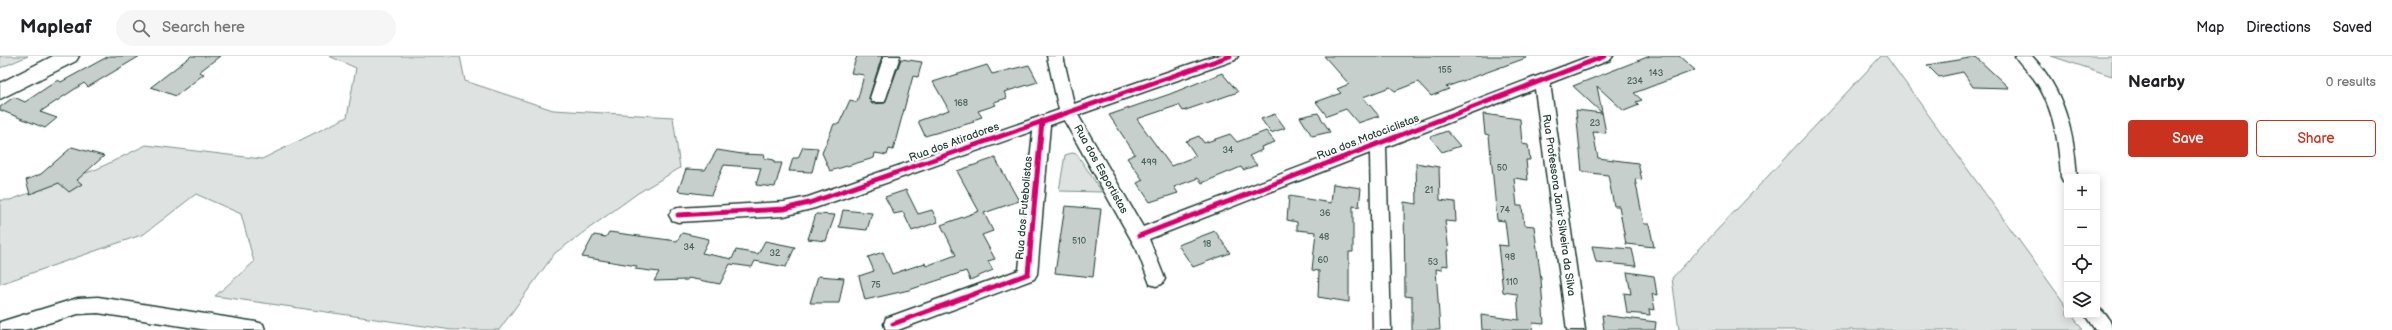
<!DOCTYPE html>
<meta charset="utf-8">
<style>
:root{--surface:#fff;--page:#f6f6f6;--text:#202124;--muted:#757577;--line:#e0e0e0;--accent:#c8321e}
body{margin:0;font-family:"Balsamiq Sans",sans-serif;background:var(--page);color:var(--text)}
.controls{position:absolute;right:12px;bottom:12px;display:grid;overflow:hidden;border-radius:4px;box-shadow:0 2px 10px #0003}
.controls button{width:36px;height:36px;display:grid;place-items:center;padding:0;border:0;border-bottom:1px solid var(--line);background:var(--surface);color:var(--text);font:20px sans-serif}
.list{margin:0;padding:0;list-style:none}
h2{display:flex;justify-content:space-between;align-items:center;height:52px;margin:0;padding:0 16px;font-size:17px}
h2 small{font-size:13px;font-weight:400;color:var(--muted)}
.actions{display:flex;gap:8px;padding:12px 16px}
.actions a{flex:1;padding:9px 0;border:1px solid var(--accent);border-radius:4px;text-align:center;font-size:14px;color:var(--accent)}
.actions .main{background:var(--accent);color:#fff}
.icon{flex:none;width:22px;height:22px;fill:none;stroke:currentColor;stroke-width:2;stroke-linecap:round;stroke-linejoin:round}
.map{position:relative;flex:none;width:2112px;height:274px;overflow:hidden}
header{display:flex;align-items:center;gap:24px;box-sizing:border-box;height:56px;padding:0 20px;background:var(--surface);border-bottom:1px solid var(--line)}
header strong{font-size:19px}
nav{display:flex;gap:22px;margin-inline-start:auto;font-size:14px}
.search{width:280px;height:36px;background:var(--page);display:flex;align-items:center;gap:10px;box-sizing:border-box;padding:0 14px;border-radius:22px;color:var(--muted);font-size:15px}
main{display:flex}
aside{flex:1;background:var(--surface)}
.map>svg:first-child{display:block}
.green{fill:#dee3e2;stroke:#7e908b}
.building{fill:#c7cfcc;stroke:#1f3d34}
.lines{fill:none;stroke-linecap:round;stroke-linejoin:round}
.minor-casing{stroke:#1f3d34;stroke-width:3}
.major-casing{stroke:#1f3d34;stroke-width:3}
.minor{fill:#fff;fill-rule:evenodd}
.major{fill:#fff;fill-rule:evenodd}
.cycleway-casing{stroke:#fff;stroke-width:8}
.cycleway{stroke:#d6006c;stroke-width:5}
.labels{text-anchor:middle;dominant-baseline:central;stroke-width:4;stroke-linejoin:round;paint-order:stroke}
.number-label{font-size:9px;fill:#49625a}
.street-label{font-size:11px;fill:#1f3d34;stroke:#fff}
</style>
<header>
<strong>Mapleaf</strong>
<div class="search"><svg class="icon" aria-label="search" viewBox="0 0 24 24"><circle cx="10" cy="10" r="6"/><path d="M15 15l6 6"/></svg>Search here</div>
<nav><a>Map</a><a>Directions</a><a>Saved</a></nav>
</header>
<main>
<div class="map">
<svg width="2112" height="274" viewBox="0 0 2112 274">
<rect width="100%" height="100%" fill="#fff"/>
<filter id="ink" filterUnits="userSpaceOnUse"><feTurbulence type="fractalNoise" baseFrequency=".025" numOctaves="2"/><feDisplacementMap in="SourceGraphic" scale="8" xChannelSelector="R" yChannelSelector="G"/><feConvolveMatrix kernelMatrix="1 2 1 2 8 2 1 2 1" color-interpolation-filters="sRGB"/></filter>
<g filter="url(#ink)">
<!-- green -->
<g class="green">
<path d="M0,0H28L0,12Z"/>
<path d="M329,0H460L465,25L553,54L673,61L680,112L638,137L555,197L499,274H452L215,240L254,206L241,158L196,138L144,178L0,228V144H10L97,113L146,89L262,103L347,61L356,12Z"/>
<path d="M1881,0H1886L2067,251V259H2072L2083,274H1679L1672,222Z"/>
<path d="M2051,0H2112V20Z"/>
<path d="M1072,97L1077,98L1102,136L1059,135L1065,99Z"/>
</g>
<!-- building -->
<g class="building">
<path d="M109,0H140L88,31L84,27L40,56L57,62L45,72L0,54V51L14,41L25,46L58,24L61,26Z"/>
<path d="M191,0H220L199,16L204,18L176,40L151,31Z"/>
<path d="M857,0H882L869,42L872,48L885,47L901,3L922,6L918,21L913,20L893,94L889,93L887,99L875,97L874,102L830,115L822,97L834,68H839L850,44L857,46L864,19L851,17Z"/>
<path d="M1324,0H1525L1526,2L1446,31L1449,33L1431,40L1418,26L1395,35L1390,31L1363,41L1379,60L1358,67L1346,53L1327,60L1316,46L1341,37L1337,33L1349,28Z"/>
<path d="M1650,0H1679L1695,14L1634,37L1642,44L1636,46L1639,49L1624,55L1597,30L1606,77L1593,76L1598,102L1638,107L1642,124L1635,123L1644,168H1649L1654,191L1626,188L1619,150H1614L1608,119L1582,116L1576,54L1602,57L1573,30Z"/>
<path d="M1976,1L2009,32L1973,31L1963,16L1939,21L1927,9Z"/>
<path d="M987,9L992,18L1029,9L1038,26L1004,36L1007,42L994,46L996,49L978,55L982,61L973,64L974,66L925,80L918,65L949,54L933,26Z"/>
<path d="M1222,17L1238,36L1183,55L1179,49L1137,63L1171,110L1196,100L1186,85L1199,80L1204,87L1230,78L1237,86L1266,75L1275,86L1261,91L1262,94L1249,100L1257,109L1243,114L1241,111L1202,127L1198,122L1174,131L1178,137L1150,146L1137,127L1143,124L1127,102L1135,98L1109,59L1170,38Z"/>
<path d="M1318,57L1330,76L1312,80L1300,61Z"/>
<path d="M1275,58L1285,72L1271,77L1261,63Z"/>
<path d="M1483,58L1520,63L1522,88L1528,89L1530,104H1526L1528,124L1514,122L1517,150H1522L1524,169L1534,170L1541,223L1544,268L1533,267L1532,274H1482L1481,259L1519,264L1517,238L1503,236L1498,189L1508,190L1505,165L1497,164L1489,79L1485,78Z"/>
<path d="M1447,75L1460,90L1442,96L1430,81Z"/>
<path d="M72,91L104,100L77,124L82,128L69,136L59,127L30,138L26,124L41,118Z"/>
<path d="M803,91L818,92L812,116L789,115L793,102H798Z"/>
<path d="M717,94L742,98L765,99L764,102L774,104V107H782L775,131L756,129L761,112L724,109L711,139L678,135L686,113L705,114Z"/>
<path d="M995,102L1019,145L984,157L993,175L982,179L995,203L988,205L993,214L970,224L966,215L909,234L865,244L859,220L874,215L868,201L883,196L892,218L925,207L926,210L956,199L941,169L979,155L957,115Z"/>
<path d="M1416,107L1439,111L1440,144L1455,146L1456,166L1445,165L1449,195H1447L1448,210L1442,209V214L1436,213L1440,274H1412V241L1405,240L1404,146L1417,148Z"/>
<path d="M1333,128L1361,132L1359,151L1353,150V196H1349V246L1318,241L1319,215L1312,214L1316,176L1297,174V166L1287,164L1289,140L1331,147Z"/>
<path d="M906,134L918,158L932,154L938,166L912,175L903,156L894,158L885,141Z"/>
<path d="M1065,150L1101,153L1093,221L1055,217Z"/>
<path d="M843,154L872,157L867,174L839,171Z"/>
<path d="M816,158L835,159L826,185L808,183Z"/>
<path d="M1215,175L1230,197L1193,211L1178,189Z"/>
<path d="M609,176L677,185L682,177L709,183L702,197L732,203L736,194L758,198L765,185L795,191L786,211L755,205L752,211L730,208L720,228L688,222L687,224L654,225L659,216L635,213L637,210L582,201L594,179L606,181Z"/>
<path d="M1592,190L1632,193L1636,210L1596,206Z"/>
<path d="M1627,216L1654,220L1657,239L1652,238L1655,254L1649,253L1650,259L1627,257L1624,237L1631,238Z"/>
<path d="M818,220L844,222L839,247H810Z"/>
<path d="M1602,259L1656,266L1655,274H1604Z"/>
</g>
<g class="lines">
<defs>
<g id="minor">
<path d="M884,0H900L886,42L884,46H872L870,42Z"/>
<path d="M1047,0H1063L1074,48L1214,0H1238L1235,4L1078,59L1143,171L1590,0H1613L1610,4L1550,27L1585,274H1567L1535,33L1386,91L1391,274H1373L1370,97L1149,183L1165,223L1162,228L1156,230L1150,228L1137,194L1064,64L1050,69L1037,218L1034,223L898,274H886L884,268L886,262L1019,214L1033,75L815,152L784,160L678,166L672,164L669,159L672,154L678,152L784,146L808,141L1059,54Z"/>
<path d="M2015,0H2032C2064,34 2074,76 2077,121H2067V127L2063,125L2061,121C2059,89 2055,57 2038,29C2032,18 2022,11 2015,0Z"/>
<path d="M98,241L256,266L263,268L265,274H207L98,257L78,258L25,274H0V266L78,242Z"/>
<path d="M2097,252C2105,255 2112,266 2112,274H2095L2085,259H2097Z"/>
</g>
<path id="major" d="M53,0H79L76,5L0,43V27Z"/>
</defs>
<!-- minor casing -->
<use href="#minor" class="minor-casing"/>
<!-- major casing -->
<use href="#major" class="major-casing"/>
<!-- minor -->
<use href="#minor" class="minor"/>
<!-- major -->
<use href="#major" class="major"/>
<defs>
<g id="cycleway">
<path d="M678,159L784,153L809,147L1230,0"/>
<path d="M1139,180L1605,0"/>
<path d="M893,268L1028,218L1042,65"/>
</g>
</defs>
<!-- cycleway casing -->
<use href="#cycleway" class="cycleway-casing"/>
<!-- cycleway -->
<use href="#cycleway" class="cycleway"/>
</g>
</g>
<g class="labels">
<!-- number labels -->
<g class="number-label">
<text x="1445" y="14">155</text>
<text x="1656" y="17">143</text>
<text x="1635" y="25">234</text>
<text x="961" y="47">168</text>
<text x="1595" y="67">23</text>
<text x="1228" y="94">34</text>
<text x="1149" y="106">499</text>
<text x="1502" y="112">50</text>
<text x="1429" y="134">21</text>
<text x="1505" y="154">74</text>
<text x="1325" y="157">36</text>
<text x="1324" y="181">48</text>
<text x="1079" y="185">510</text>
<text x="1207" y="188">18</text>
<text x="689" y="191">34</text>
<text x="775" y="197">32</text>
<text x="1510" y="201">98</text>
<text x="1323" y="204">60</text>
<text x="1433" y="206">53</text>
<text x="1512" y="226">110</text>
<text x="876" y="229">75</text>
</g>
<!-- street labels -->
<g class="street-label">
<text transform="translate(1368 81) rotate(-21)">Rua dos Motociclistas</text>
<text transform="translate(954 86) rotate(-20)">Rua dos Atiradores</text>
<text transform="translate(1101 113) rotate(61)">Rua dos Esportistas</text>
<text transform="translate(1559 149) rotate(82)">Rua Professora Janir Silveira da Silva</text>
<text transform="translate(1024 152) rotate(-85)">Rua dos Futebolistas</text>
</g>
</g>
</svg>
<div class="controls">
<button>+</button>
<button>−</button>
<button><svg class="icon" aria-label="locate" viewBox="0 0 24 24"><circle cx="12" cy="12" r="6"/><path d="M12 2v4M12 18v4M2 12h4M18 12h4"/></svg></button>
<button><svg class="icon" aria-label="layers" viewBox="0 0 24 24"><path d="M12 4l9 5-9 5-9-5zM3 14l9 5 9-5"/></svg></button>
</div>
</div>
<aside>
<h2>Nearby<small>0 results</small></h2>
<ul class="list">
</ul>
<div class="actions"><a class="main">Save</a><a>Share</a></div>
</aside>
</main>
